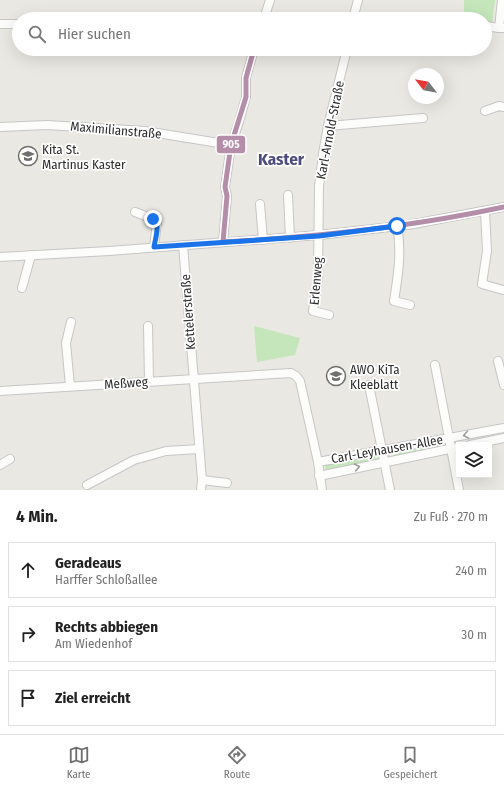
<!DOCTYPE html>
<html lang="de">
<meta charset="utf-8">
<style>
:root{--surface:#fff;--page:#f6f6f6;--text:#222;--muted:#767676;--line:#e0e0e0;--accent:#6e6e6c}
body{margin:0;font-family:"Fira Sans Condensed",sans-serif;background:var(--page);color:var(--text)}
.controls{position:absolute;right:12px;bottom:12px;display:grid;overflow:hidden;border-radius:0px;box-shadow:0 4px 16px #0002}
.controls button{width:36px;height:36px;display:grid;place-items:center;padding:0;border:0;border-bottom:1px solid var(--line);background:var(--surface);color:var(--text);font:20px sans-serif}
.compass{position:absolute;left:408px;top:68px;width:36px;height:36px;border-radius:50%;background:var(--surface);box-shadow:0 4px 16px #0002;rotate:301deg}
.stop{position:absolute;width:12px;height:12px;margin:-9px;border:3px solid #1a73e8;border-radius:50%;background:#fff}
.stop.end{background:#1a73e8;border-color:#fff;box-shadow:0 1px 4px #0008}
.list{margin:0;padding:0;list-style:none}
h2{display:flex;justify-content:space-between;align-items:center;height:52px;margin:0;padding:0 16px;font-size:17px}
h2 small{font-size:13px;font-weight:400;color:var(--muted)}
.list li{display:grid;grid-template-columns:26px 1fr auto;gap:12px;align-items:center;box-sizing:border-box;height:56px;margin:0 8px 8px;padding:0 8px;border:1px solid var(--line);border-radius:0px}
.list b{display:block;font-size:15px;white-space:nowrap}
.list p{margin:0;font-size:13px;white-space:nowrap;color:var(--muted)}
.list em{font-size:13px;font-style:normal;color:var(--muted)}
.icon{flex:none;width:22px;height:22px;fill:none;stroke:currentColor;stroke-width:2;stroke-linecap:round;stroke-linejoin:round}
.map{position:relative;flex:none;width:504px;height:490px;overflow:hidden}
.search{position:absolute;background:var(--surface);box-shadow:0 4px 16px #0002;left:12px;right:12px;top:12px;height:44px;display:flex;align-items:center;gap:10px;box-sizing:border-box;padding:0 14px;border-radius:22px;color:var(--muted);font-size:15px}
.sheet{height:244px;background:var(--surface)}
nav{display:flex;justify-content:space-around;align-items:center;box-sizing:border-box;height:56px;border-top:1px solid var(--line);background:var(--surface);font-size:11px;color:var(--muted)}
nav a{display:grid;justify-items:center;gap:2px}
nav .on{color:var(--accent)}
.map>svg:first-child{display:block}
.green{fill:#c4e6ba}
.lines{fill:none;stroke-linecap:round;stroke-linejoin:round}
.minor-casing{stroke:#c7c6c7;stroke-width:10}
.minor{stroke:#fcfcfb;stroke-width:8}
.bus-1-casing{stroke:#fff;stroke-width:8}
.bus-1{stroke:#b48ea8;stroke-width:5}
.oneway{stroke:#9e9e9e}
.route{stroke:#1a73e8;stroke-width:5}
.labels{text-anchor:middle;dominant-baseline:central;stroke-width:3.5;stroke-linejoin:round;paint-order:stroke}
.street-label{font-size:13px;fill:#2c2c2c;stroke:#fff}
.poi-label{font-size:13px;fill:#2c2c2c;stroke:#fff;text-anchor:start}
.district-label{font-size:17px;font-weight:bold;fill:#4d4b7d;stroke:#fff}
.line-badge{stroke:#fff;stroke-width:1.5}
.badge-label{font-size:11px;text-anchor:middle;font-weight:bold;fill:#fff}
</style>
<div class="map">
<svg width="504" height="490" viewBox="0 0 504 490">
<rect width="100%" height="100%" fill="#eae8e2"/>
<!-- green -->
<g class="green">
<path d="M464,0H495L492,24L485,23V19H464Z"/>
<path d="M254,326L300,338L295,355L257,362Z"/>
<path d="M440,444L439,448L396,457L395,451Z"/>
<path d="M374,454L377,458L374,462L326,470L325,464Z"/>
</g>
<g class="lines">
<defs>
<g id="minor">
<path d="M502,0L499,28H504"/>
<path d="M264,19L270,0"/>
<path d="M353,19L358,0"/>
<path d="M0,24H19"/>
<path d="M485,26L499,28"/>
<path d="M237,49L253,52"/>
<path d="M485,111L499,106L504,107"/>
<path d="M328,126L423,118"/>
<path d="M0,127L47,125L145,131L231,145"/>
<path d="M288,195L290,238"/>
<path d="M260,204L263,240"/>
<path d="M485,211L487,251L482,284L503,290"/>
<path d="M135,212L153,219L157,223L154,247"/>
<path d="M397,226C402,251 398,276 394,301L410,305"/>
<path d="M223,242L227,196L225,187L231,145L239,122L246,97V78L254,49"/>
<path d="M183,245L202,480L201,490"/>
<path d="M0,257L109,251L319,235L408,225L504,207"/>
<path d="M22,288L31,255"/>
<path d="M329,315L313,311L318,278L319,186L323,154L328,126L347,49"/>
<path d="M148,326L149,381"/>
<path d="M498,361L504,385"/>
<path d="M435,365L459,490"/>
<path d="M369,385L390,490"/>
<path d="M70,386L66,343L71,322"/>
<path d="M0,391L291,373L296,376L300,381L318,462L322,490"/>
<path d="M470,445L504,438"/>
<path d="M318,462L504,428"/>
<path d="M0,465L10,459"/>
<path d="M319,476L459,447"/>
<path d="M202,480L227,483"/>
<path d="M87,485L134,460L166,451L199,449"/>
</g>
</defs>
<!-- minor casing -->
<use href="#minor" class="minor-casing"/>
<!-- minor -->
<use href="#minor" class="minor"/>
<defs>
<g id="bus-1">
<path d="M223,242C318,237 411,227 504,207"/>
<path d="M223,242L227,196L225,187L231,145L246,97V78L254,49"/>
</g>
</defs>
<!-- bus-1 casing -->
<use href="#bus-1" class="bus-1-casing"/>
<!-- bus-1 -->
<use href="#bus-1" class="bus-1"/>
</g>
<!-- one-way arrows -->
<defs><path id="oneway-chevron" d="M-2-3.5L2.5 0L-2 3.5" fill="none" stroke-width="1.6" stroke-linecap="round" stroke-linejoin="round"/></defs>
<g class="oneway">
<use href="#oneway-chevron" transform="translate(466 435) rotate(170)"/>
<use href="#oneway-chevron" transform="translate(357 467) rotate(-12)"/>
</g>
<g class="lines">
<!-- route -->
<path class="route" d="M153,219C161,224 155,239 154,247L319,236L397,226"/>
</g>
<!-- icons -->
<defs>
<symbol id="school-ring" viewBox="-11 -11 22 22"><circle r="9.5" fill="#fff" stroke="#6e6e6c" stroke-width="1.5"/><path d="M0-5L7-2L0 1L-7-2ZM-4 1L0 2.5L4 1V4Q0 6-4 4Z" fill="#6e6e6c"/></symbol>
</defs>
<g fill-rule="evenodd">
<use href="#school-ring" x="17" y="145" width="22" height="22"/>
<use href="#school-ring" x="325" y="365" width="22" height="22"/>
</g>
<g class="labels">
<!-- street labels -->
<g class="street-label">
<text transform="translate(116 130) rotate(5)">Maximilianstraße</text>
<text transform="translate(330 130) rotate(-79)">Karl-Arnold-Straße</text>
<text transform="translate(316 281) rotate(-85)">Erlenweg</text>
<text transform="translate(188 312) rotate(-94)">Kettelerstraße</text>
<text transform="translate(126 383) rotate(-4)">Meßweg</text>
<text transform="translate(387 449) rotate(-10)">Carl-Leyhausen-Allee</text>
</g>
<!-- poi labels -->
<g class="poi-label">
<text x="42" y="149">Kita St.<tspan x="42" dy="15">Martinus Kaster</tspan></text>
<text x="350" y="369">AWO KiTa<tspan x="350" dy="15">Kleeblatt</tspan></text>
</g>
<!-- district labels -->
<g class="district-label">
<text x="281" y="159">Kaster</text>
</g>
</g>
<rect class="line-badge" x="216" y="135" width="30" height="19" rx="4" fill="#b48ea8"/>
<g class="badge-label">
<text x="231" y="148">905</text>
</g>
</svg>
<div class="controls">
<button><svg class="icon" aria-label="layers" viewBox="0 0 24 24"><path d="M12 4l9 5-9 5-9-5zM3 14l9 5 9-5"/></svg></button>
</div>
<svg class="compass" viewBox="-18 -18 36 36"><path d="M0-13l5 13h-10z" fill="#e53935"/><path d="M0 13l5-13h-10z" fill="#767676"/></svg>
<div class="stop" style="left:397px;top:226px"></div>
<div class="stop end" style="left:153px;top:219px"></div>
<div class="search"><svg class="icon" aria-label="search" viewBox="0 0 24 24"><circle cx="10" cy="10" r="6"/><path d="M15 15l6 6"/></svg>Hier suchen</div>
</div>
<section class="sheet">
<h2>4 Min.<small>Zu Fuß · 270 m</small></h2>
<ul class="list">
<li><svg class="icon" aria-label="ahead" viewBox="0 0 24 24"><path d="M12 20V5M6 11l6-6 6 6"/></svg><div><b>Geradeaus</b><p>Harffer Schloßallee</p></div><em>240 m</em></li>
<li><svg class="icon" aria-label="right" viewBox="0 0 24 24"><path d="M7 20v-9h11M14 6l5 5-5 5"/></svg><div><b>Rechts abbiegen</b><p>Am Wiedenhof</p></div><em>30 m</em></li>
<li><svg class="icon" aria-label="arrive" viewBox="0 0 24 24"><path d="M6 21V4h12l-3 4 3 4H6"/></svg><div><b>Ziel erreicht</b></div></li>
</ul>
</section>
<nav>
<a class="on"><svg class="icon" aria-label="map" viewBox="0 0 24 24"><path d="M3 6l6-2 6 2 6-2v14l-6 2-6-2-6 2zM9 4v14M15 6v14"/></svg>Karte</a>
<a><svg class="icon" aria-label="directions" viewBox="0 0 24 24"><path d="M12 3l9 9-9 9-9-9zM9 14v-3h6M13 9l2 2-2 2"/></svg>Route</a>
<a><svg class="icon" aria-label="saved" viewBox="0 0 24 24"><path d="M7 4h10v16l-5-4-5 4z"/></svg>Gespeichert</a>
</nav>
